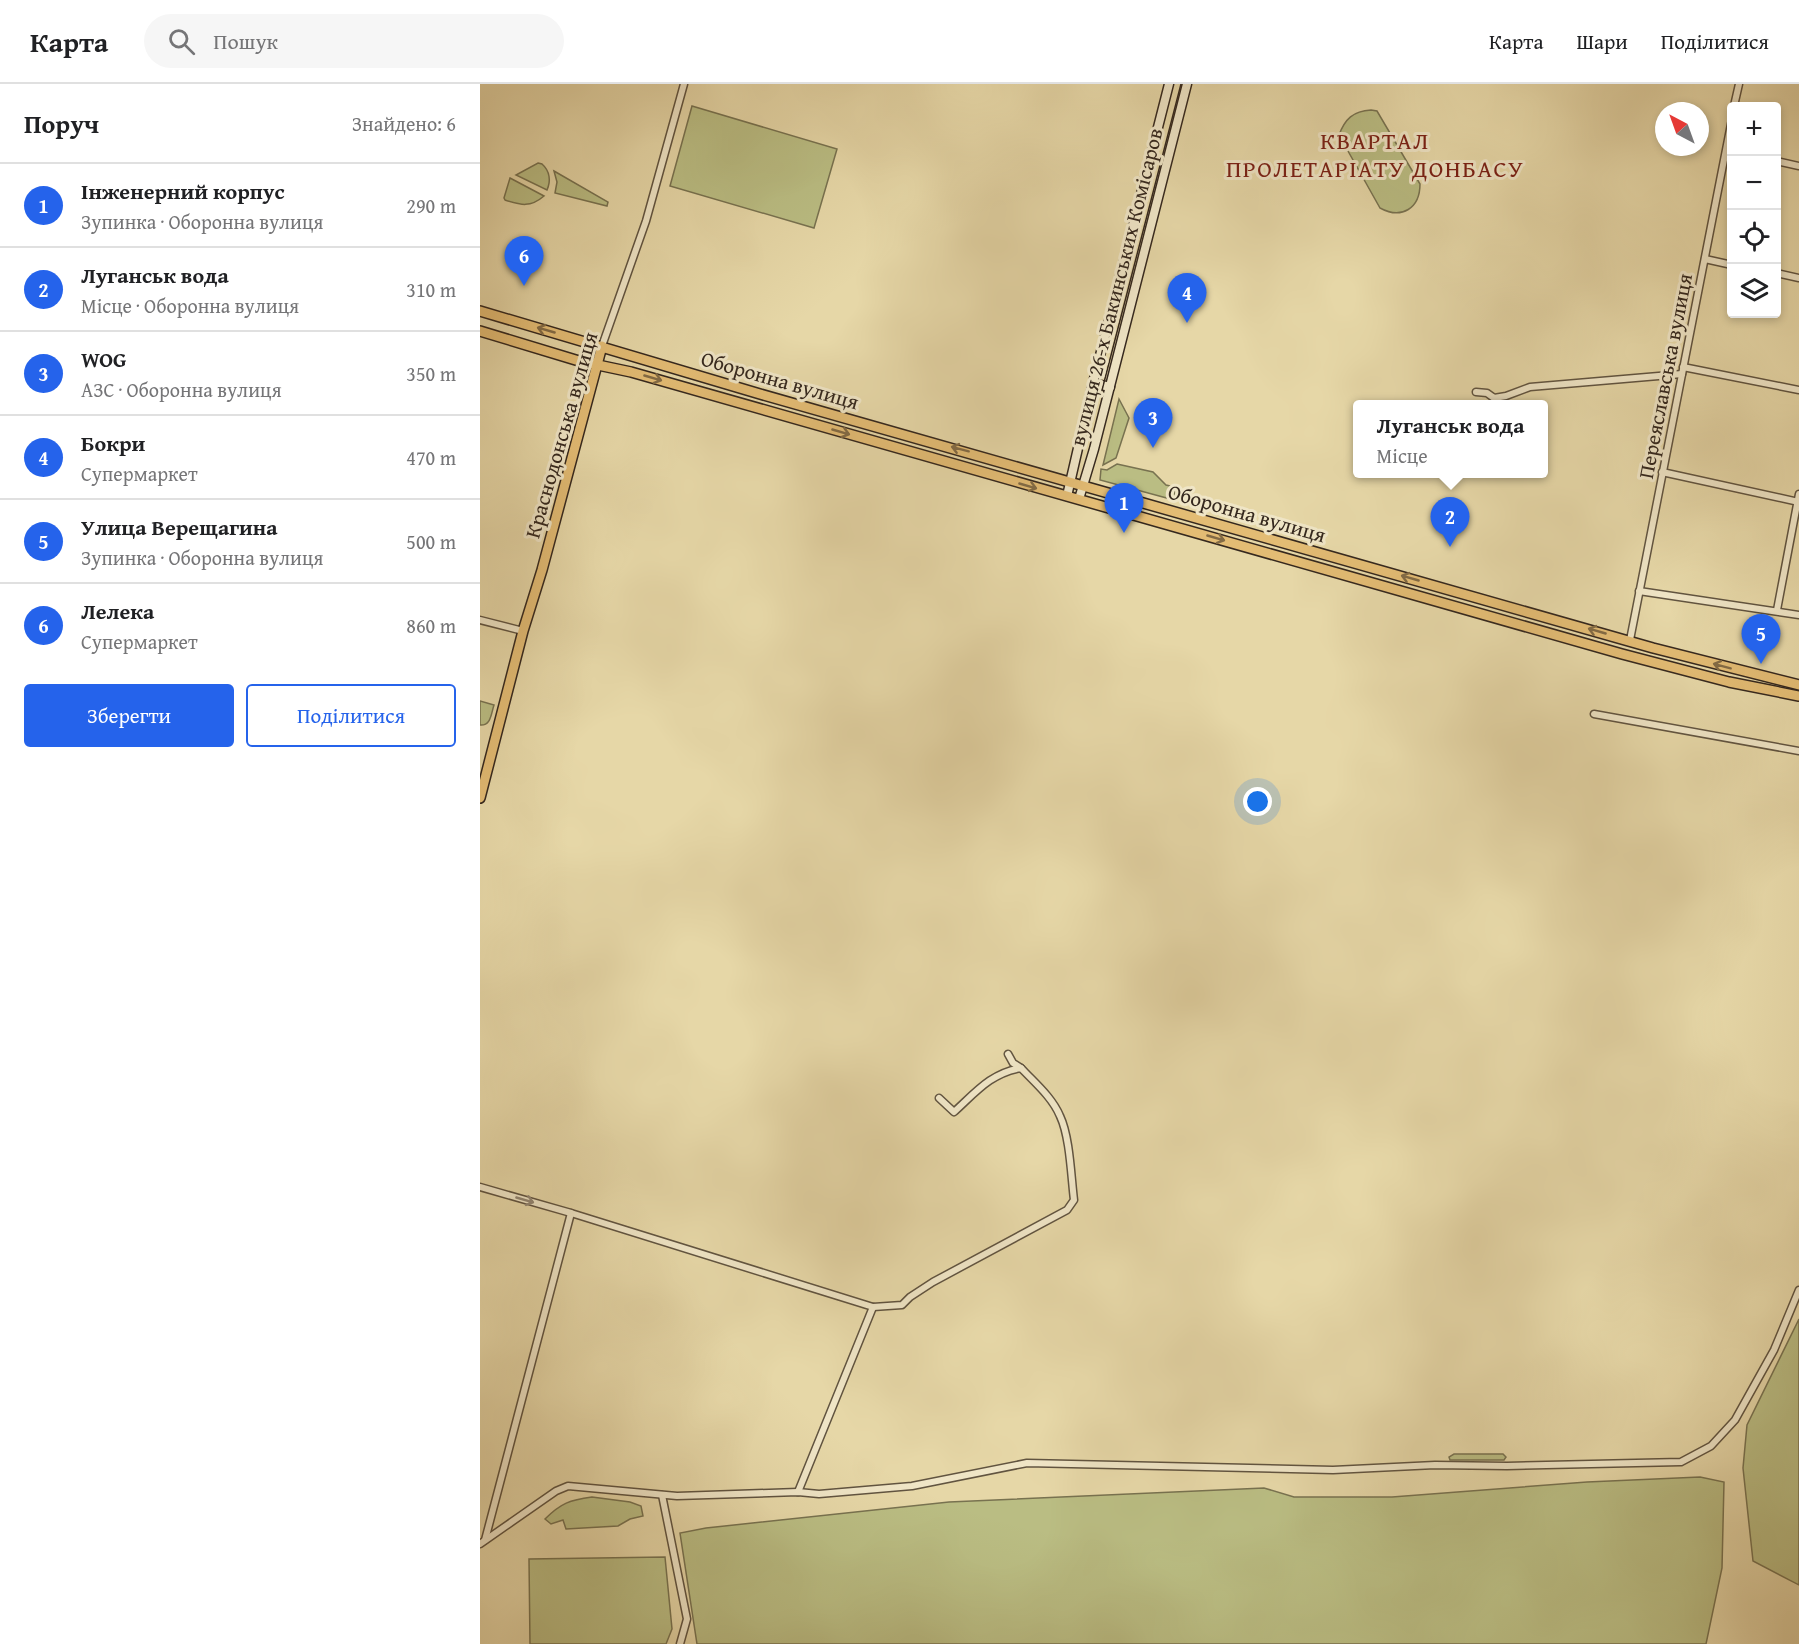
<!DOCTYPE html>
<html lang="uk">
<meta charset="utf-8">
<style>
:root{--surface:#fff;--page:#f6f6f6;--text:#202124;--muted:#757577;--line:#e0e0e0;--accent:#2563eb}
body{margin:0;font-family:"Gentium Book Plus",serif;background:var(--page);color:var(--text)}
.controls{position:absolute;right:18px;top:18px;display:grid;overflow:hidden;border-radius:6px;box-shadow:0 3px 9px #0003}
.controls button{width:54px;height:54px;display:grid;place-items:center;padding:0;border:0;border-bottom:2px solid var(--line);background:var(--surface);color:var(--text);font:30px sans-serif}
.compass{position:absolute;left:1175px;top:18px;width:54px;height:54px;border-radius:50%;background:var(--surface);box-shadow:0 3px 9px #0003;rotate:319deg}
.you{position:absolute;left:778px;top:718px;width:21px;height:21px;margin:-15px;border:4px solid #fff;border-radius:50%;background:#1a73e8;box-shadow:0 0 0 9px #1a73e833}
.badge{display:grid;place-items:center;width:39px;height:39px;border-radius:50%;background:var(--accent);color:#fff;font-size:20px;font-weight:700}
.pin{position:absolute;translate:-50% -50px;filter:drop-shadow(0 2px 3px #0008)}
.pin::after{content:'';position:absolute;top:32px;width:21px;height:18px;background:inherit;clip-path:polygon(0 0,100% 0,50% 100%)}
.popup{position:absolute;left:873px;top:316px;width:195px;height:78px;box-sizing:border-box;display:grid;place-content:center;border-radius:6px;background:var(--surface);filter:drop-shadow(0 2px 4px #0005);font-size:20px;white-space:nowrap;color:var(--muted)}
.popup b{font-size:22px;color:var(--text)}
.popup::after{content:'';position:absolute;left:50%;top:100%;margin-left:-12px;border:12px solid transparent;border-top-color:var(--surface)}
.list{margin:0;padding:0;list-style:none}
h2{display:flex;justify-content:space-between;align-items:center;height:78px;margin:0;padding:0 24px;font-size:26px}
h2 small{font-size:20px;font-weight:400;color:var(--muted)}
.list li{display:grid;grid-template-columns:39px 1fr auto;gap:18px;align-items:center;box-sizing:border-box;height:84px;padding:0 24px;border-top:2px solid var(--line)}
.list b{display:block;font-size:22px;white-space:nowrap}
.list p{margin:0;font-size:20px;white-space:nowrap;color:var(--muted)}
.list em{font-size:20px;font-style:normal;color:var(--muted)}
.actions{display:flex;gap:12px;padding:18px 24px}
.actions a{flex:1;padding:14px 0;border:2px solid var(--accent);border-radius:6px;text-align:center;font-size:21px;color:var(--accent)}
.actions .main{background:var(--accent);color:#fff}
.icon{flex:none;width:33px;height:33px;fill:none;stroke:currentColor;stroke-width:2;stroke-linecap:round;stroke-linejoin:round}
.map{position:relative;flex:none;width:1319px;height:1560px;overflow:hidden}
header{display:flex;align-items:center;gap:36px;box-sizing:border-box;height:84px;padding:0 30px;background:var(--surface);border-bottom:2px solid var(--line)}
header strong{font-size:28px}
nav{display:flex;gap:33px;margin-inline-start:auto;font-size:21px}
.search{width:420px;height:54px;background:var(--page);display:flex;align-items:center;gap:15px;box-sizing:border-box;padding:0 21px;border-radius:33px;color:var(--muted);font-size:22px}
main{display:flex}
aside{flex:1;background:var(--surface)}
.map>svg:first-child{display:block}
.green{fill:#babd83;stroke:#787250;stroke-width:1.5}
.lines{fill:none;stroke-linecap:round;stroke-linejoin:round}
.street-casing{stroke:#615440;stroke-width:9}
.secondary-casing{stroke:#35281e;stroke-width:11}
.primary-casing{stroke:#35281e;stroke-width:12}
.street{stroke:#efe5c6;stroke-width:6}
.secondary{stroke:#efe5c6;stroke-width:8}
.primary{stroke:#e3bc74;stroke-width:9}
.tram{stroke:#35281e;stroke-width:1.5}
.oneway{stroke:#836b45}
.oneway2{stroke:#928672}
.labels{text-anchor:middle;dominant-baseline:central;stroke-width:6;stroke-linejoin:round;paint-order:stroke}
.street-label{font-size:21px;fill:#35281e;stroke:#efe5c6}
.quarter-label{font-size:24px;letter-spacing:1.5px;fill:#7a1f14;stroke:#efe5c6}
</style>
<header>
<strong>Карта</strong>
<div class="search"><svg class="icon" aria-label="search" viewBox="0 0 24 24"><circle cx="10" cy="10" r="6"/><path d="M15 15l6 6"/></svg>Пошук</div>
<nav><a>Карта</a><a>Шари</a><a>Поділитися</a></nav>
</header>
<main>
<aside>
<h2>Поруч<small>Знайдено: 6</small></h2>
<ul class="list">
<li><span class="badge">1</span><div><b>Інженерний корпус</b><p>Зупинка · Оборонна вулиця</p></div><em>290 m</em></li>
<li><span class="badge">2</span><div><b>Луганськ вода</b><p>Місце · Оборонна вулиця</p></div><em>310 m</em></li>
<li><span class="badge">3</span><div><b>WOG</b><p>АЗС · Оборонна вулиця</p></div><em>350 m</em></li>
<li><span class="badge">4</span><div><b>Бокри</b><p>Супермаркет</p></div><em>470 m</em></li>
<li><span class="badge">5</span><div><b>Улица Верещагина</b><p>Зупинка · Оборонна вулиця</p></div><em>500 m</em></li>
<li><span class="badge">6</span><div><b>Лелека</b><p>Супермаркет</p></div><em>860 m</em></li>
</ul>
<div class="actions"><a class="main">Зберегти</a><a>Поділитися</a></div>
</aside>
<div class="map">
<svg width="1319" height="1560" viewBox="0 0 1319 1560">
<rect width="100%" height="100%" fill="#e6d7a7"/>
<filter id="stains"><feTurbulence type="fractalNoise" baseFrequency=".00333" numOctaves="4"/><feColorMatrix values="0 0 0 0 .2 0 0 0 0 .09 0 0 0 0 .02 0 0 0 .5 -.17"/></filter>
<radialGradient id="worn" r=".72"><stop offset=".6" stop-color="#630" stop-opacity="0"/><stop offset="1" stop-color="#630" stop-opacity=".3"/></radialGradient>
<!-- green -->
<g class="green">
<path d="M212,22L357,65L334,144L190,102Z"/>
<path d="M891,26L897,27L940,100C940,124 922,136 900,124L859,51C865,35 873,27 891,26Z"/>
<path d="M58,79L62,80C70,87 71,97 67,106L36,91Z"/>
<path d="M74,87L128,118L127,122L75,109L77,98Z"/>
<path d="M30,94L64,112C50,124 41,121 25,116L24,114Z"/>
<path d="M639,315L649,334L636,374L623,381Z"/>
<path d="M637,380L673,388L686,401L695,403L694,416L620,396L621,385L627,386Z"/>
<path d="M0,617L14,621C11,630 11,642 0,641Z"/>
<path d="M1319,1235V1501L1273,1477L1263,1384L1267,1341Z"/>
<path d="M974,1370H1023L1026,1373L1024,1376H970L969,1373Z"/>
<path d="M1220,1393L1244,1398L1242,1484L1226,1560H217L200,1449L226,1444L469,1418L784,1404L814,1413H912L1107,1398Z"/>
<path d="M112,1413L150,1418L161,1422L163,1432L150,1435L138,1442L86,1445L83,1436L71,1440L65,1435C81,1419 90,1416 112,1413Z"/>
<path d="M185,1473L192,1545L186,1560H50L49,1475Z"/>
</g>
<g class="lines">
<defs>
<g id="street">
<path d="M1254,22L1259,0"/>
<path d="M1296,77L1319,82"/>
<path d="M1225,175L1252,181"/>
<path d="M1296,189L1319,194"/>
<path d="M122,262L166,137L204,0"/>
<path d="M1203,283L1319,306"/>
<path d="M996,308L1007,309L1014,314L1026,312L1050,303L1202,290"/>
<path d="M1182,388L1319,418"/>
<path d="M1159,507L1319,531"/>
<path d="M1297,526L1319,410"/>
<path d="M0,536L43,547"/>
<path d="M1150,556L1252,35"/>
<path d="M1114,630L1319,667"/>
<path d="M528,970L533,979L541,984"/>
<path d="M0,1103L91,1129L393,1223L422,1221L430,1213L453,1198L587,1126L594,1116C591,1092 590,1053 580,1032C572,1013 555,999 541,984C511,989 496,1008 474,1028L459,1014"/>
<path d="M318,1408L393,1223"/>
<path d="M182,1411L207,1535L200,1560"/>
<path d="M5,1456L91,1129"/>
<path d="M0,1460L76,1407L88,1402L197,1412L318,1408L339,1410L432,1402L547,1379L853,1386L955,1381L1027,1382L1201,1378L1231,1362L1255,1336L1294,1266L1319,1206"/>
</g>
<g id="secondary">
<path d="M613,299L630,303"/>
<path d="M587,412L613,299L689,0"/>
<path d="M599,415L614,365L707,0"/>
</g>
<g id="primary">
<path d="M0,227L280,310L1173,564L1319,601"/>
<path d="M0,247L99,277L151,288L1142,570L1249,598L1319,612"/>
<path d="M0,714L43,547L62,486L122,262"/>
</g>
</defs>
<!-- street casing -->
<use href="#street" class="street-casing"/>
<!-- secondary casing -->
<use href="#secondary" class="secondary-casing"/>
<!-- primary casing -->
<use href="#primary" class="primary-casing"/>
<!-- street -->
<use href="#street" class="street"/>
<!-- secondary -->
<use href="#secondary" class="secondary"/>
<!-- primary -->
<use href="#primary" class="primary"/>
<!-- tram -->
<path class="tram" d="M621,310L701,0"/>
</g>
<!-- one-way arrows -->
<defs><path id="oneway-shaft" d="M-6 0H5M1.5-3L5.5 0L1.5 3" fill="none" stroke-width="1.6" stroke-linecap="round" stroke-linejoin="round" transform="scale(1.5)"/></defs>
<g class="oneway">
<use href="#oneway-shaft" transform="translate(66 246) rotate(-164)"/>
<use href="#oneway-shaft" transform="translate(173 294) rotate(16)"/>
<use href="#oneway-shaft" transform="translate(361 348) rotate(16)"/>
<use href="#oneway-shaft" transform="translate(480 365) rotate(-165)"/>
<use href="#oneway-shaft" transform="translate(548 402) rotate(16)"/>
<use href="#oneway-shaft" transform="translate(736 454) rotate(16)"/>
<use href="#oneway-shaft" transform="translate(930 494) rotate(-164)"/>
<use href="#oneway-shaft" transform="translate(1117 547) rotate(-164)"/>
<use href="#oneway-shaft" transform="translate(1242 582) rotate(-165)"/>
</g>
<use class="oneway2" href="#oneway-shaft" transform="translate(45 1116) rotate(16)"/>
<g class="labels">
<!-- street labels -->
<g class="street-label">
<text transform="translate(636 203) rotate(-76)">вулиця 26-х Бакинських Комісаров</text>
<text transform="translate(1185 292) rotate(-79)">Переяславська вулиця</text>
<text transform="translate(300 296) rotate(16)">Оборонна вулиця</text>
<text transform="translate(81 351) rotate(-74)">Краснодонська вулиця</text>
<text transform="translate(767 429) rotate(16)">Оборонна вулиця</text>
</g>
<!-- quarter labels -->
<g class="quarter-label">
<text x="895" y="56">КВАРТАЛ<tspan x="895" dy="28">ПРОЛЕТАРІАТУ ДОНБАСУ</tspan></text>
</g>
</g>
<rect width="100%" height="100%" filter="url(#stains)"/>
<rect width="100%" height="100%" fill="url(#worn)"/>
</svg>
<div class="controls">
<button>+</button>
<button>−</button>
<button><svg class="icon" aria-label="locate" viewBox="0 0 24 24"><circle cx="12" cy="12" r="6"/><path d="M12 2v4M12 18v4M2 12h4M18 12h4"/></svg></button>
<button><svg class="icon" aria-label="layers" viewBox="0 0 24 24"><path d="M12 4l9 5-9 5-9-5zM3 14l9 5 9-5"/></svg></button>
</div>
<svg class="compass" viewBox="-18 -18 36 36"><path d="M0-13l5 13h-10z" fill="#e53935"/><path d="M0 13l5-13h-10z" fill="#757577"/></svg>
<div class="you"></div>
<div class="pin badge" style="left:644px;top:449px">1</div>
<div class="pin badge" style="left:970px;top:463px">2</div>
<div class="popup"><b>Луганськ вода</b>Місце</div>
<div class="pin badge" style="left:673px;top:364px">3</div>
<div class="pin badge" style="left:707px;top:239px">4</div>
<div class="pin badge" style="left:1281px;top:580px">5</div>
<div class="pin badge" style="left:44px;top:202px">6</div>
</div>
</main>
